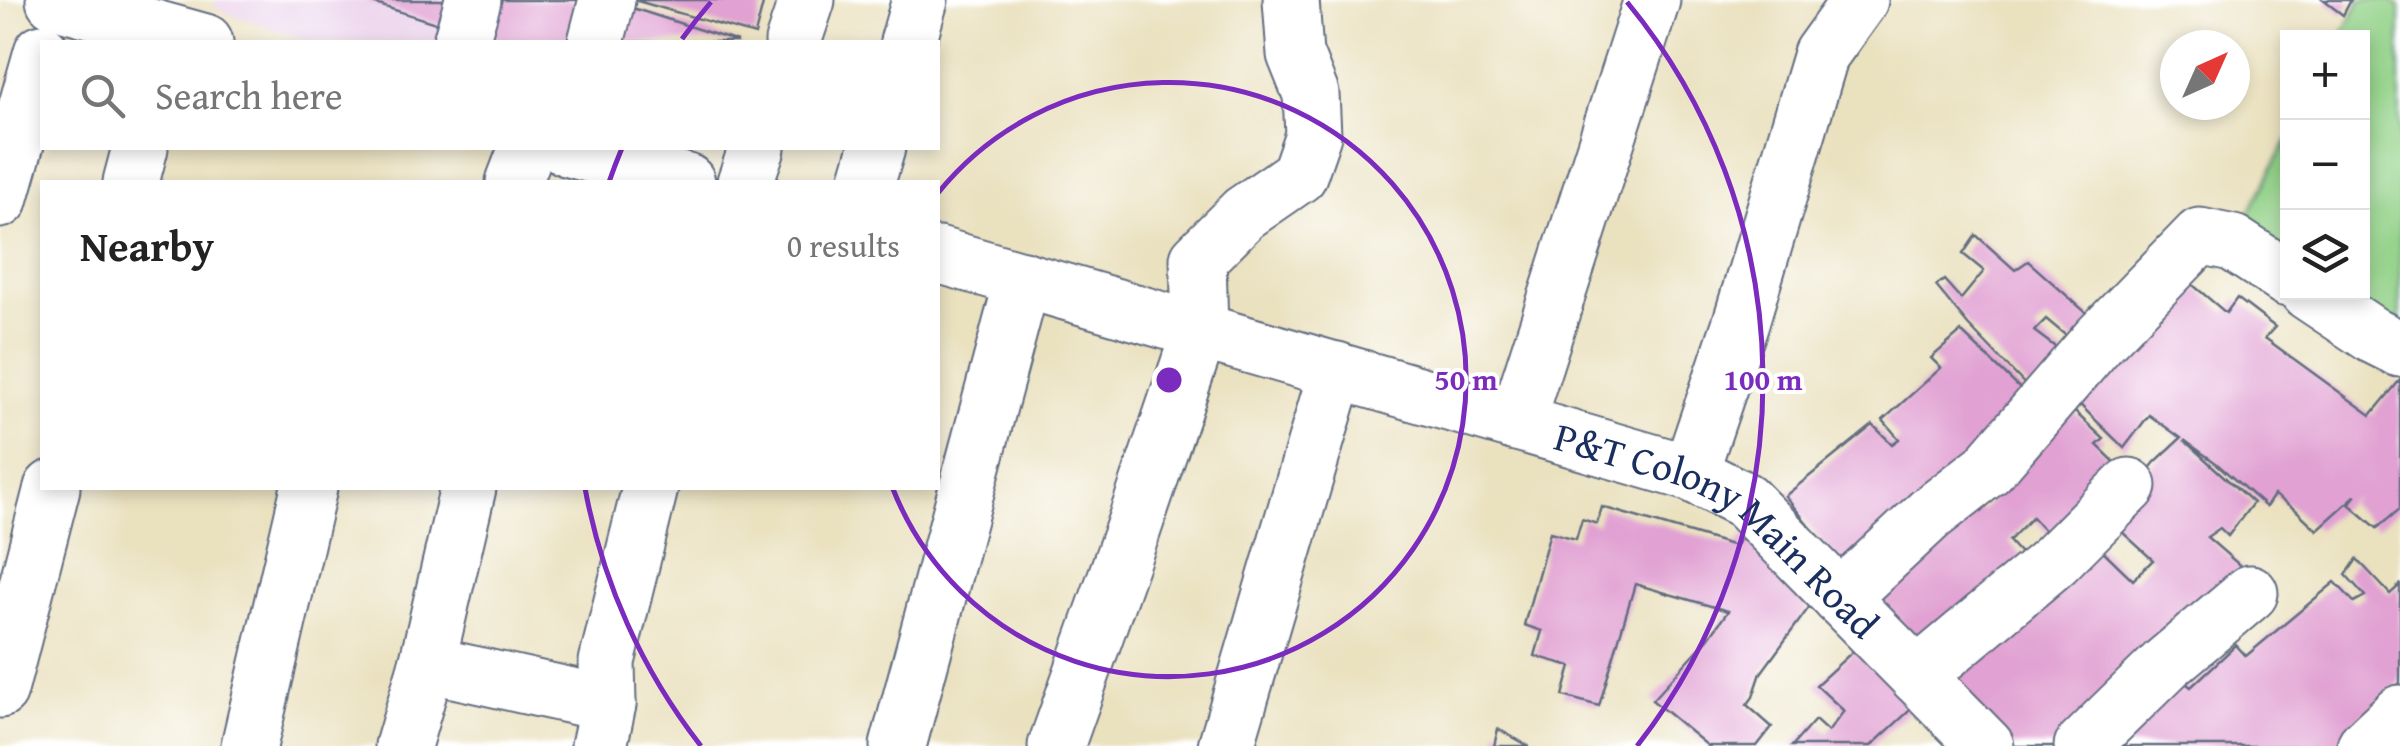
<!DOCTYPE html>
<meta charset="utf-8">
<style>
:root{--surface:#fff;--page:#f6f6f6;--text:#222;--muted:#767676;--line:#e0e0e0}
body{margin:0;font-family:"Gentium Book Plus",serif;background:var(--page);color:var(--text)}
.controls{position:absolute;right:30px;top:30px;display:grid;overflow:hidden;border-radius:0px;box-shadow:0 5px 15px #0003}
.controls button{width:90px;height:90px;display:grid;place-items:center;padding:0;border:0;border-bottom:2px solid var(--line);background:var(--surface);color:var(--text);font:50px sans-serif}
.compass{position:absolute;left:2160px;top:30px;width:90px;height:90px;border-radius:50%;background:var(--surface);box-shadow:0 5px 15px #0003;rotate:45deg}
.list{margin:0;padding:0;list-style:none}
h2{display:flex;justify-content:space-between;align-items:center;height:130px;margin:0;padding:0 40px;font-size:42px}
h2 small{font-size:32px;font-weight:400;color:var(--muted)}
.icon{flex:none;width:55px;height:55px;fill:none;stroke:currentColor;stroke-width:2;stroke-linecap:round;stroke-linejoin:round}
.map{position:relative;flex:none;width:2400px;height:746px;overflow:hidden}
.search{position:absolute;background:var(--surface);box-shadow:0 5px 15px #0003;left:40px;top:40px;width:900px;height:110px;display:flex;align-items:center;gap:25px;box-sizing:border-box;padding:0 35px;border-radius:0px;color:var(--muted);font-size:38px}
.panel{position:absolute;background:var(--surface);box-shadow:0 5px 15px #0003;left:40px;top:180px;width:900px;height:310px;border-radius:0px}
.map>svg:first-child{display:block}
.built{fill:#ebd1ec}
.green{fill:#92d187;stroke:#568072;stroke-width:2.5}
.building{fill:#e1a1d3}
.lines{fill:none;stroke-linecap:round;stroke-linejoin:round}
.minor-casing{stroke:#636d80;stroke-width:59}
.minor{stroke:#fff;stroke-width:55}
.ring{fill:none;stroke:#7b2cbf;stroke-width:5}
.labels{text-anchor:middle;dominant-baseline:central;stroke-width:8;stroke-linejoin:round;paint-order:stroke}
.street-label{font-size:40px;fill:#1b2f5e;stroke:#fff}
.centre{fill:#7b2cbf;stroke:#fff;stroke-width:5}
.ring-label{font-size:30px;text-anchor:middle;font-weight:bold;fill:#7b2cbf;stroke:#fff;stroke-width:8;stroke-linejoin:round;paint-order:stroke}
</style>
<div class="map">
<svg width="2400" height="746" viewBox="0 0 2400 746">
<rect width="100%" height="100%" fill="#fff"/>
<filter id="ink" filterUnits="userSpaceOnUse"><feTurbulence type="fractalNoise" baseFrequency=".01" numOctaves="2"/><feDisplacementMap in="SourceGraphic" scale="20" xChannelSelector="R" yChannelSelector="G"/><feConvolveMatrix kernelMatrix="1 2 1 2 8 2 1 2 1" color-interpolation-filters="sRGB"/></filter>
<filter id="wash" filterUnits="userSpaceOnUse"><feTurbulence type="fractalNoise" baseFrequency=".0048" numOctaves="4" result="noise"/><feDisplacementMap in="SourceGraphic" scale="40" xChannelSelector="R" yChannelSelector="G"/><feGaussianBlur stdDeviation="2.25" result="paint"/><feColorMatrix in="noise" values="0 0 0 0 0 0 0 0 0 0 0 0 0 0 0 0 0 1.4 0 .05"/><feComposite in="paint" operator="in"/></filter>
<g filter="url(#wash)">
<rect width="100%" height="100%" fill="#eae1bf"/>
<!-- built -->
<path class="built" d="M216,0H464L453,42H312L214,8Z"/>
<!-- green -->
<g class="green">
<path d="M2361,0H2390L2400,7V349L2308,293L2362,292V38L2341,37Z"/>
<path d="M2287,140V279L2233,243Z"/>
</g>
<g id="blocks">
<!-- building -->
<g class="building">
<path d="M363,0H455L448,27Z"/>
<path d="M494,0H595L576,42H482Z"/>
<path d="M634,0H764L755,35Z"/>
<path d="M2323,0H2351L2343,15Z"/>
<path d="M617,3L738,42H605Z"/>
<path d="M1976,235L2015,270L2028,261L2100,325L2082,349L2046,319L2034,331L2070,358L2036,396L1968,325L1936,286L1944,280L1961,299L1984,271L1963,254Z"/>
<path d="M2174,269L2226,313L2237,298L2275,327L2265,338L2371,415L2400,380V509L2377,528L2349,504L2356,495L2317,530L2296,510L2274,495L2266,507L2216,463L2184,440L2253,503L2228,536L2220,528L2207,537L2244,569L2061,746H2003L1935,672L2098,546L2133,580L2153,560L2109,520L2155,462L2181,438L2149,415L2124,448L2066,391Z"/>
<path d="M1961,332L2034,402L1850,576L1785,496L1873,425L1892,444L1899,439L1883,420L1941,368L1931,358Z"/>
<path d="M2062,400L2104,439L2097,445L2128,475L2056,543L2032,517L2009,541L2026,560L1924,649L1866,583L1962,493L1982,511L2003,486Z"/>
<path d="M1602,507L1735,546L1744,535L1813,602L1761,673L1753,697L1747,705L1772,727L1757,746H1708L1652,700L1708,639L1728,611L1635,584L1599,706L1563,696L1571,666L1535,656L1542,631L1524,625L1550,532L1576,539L1582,519L1597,524Z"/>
<path d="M2357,559L2390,594L2400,585V683L2351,726L2334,746H2110L2171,672L2191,687L2236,645L2246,656L2335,582L2354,602L2365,596L2346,575Z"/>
<path d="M1862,643L1919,702L1871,746H1792L1815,720L1828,732L1844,711L1816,685Z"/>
<path d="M1498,729L1529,746H1494Z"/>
</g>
</g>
</g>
<g filter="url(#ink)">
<use href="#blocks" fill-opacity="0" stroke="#636d80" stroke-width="2.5"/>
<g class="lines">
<defs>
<g id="minor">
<path d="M54,0L205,42"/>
<path d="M461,42L473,0"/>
<path d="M596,42L607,0"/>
<path d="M793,42L807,0"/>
<path d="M908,42L920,0"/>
<path d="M567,148L687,182"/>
<path d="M131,182L140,148"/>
<path d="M514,182L527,148"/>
<path d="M745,182L757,148"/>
<path d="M867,182L877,148"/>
<path d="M0,200L42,52"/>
<path id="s1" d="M938,255L1690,473L1744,500L1986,746"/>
<path d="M2308,292L2374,336L2400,349"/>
<path d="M1516,423L1652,0"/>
<path d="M1690,473L1741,322L1821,54L1860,0"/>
<path d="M1840,598L1930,514L1988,469L2099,340L2200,236L2233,243L2288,279"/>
<path d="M427,664L608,704"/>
<path d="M1917,676L2054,561L2129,486"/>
<path d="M0,690L52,488"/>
<path d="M249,746L309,488"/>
<path d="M403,746L427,664L468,488"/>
<path d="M599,746L608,704L607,662L650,488"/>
<path d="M898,746L1023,279"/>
<path d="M1056,746L1133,529L1200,331L1198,259L1244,213L1299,175L1313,135L1311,94L1295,54L1291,0"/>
<path d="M1226,746L1337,370"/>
<path d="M2082,746L2167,663L2250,593"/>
<path d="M2365,746L2400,713"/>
</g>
</defs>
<!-- minor casing -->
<use href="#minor" class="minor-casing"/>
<!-- minor -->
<use href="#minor" class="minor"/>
</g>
</g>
<!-- distance rings -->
<g class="ring">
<path d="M938 193A297 297 0 1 1 893 489"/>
<path d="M701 746A594 594 0 0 1 585 488M609 182A594 594 0 0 1 622 148M682 39A594 594 0 0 1 711 2M1627 2A594 594 0 0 1 1637 746"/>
</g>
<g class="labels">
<!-- street labels -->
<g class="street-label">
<text stroke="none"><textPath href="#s1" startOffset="835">P&amp;T Colony Main Road</textPath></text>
</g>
</g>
<circle cx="1169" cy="380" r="15" class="centre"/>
<g class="ring-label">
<text x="1466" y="390">50 m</text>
<text x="1763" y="390">100 m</text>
</g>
</svg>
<div class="controls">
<button>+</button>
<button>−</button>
<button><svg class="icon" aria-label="layers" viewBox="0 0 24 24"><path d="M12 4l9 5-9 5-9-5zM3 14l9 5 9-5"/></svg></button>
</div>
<svg class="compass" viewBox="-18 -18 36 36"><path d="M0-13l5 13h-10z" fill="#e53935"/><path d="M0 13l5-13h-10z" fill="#767676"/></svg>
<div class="search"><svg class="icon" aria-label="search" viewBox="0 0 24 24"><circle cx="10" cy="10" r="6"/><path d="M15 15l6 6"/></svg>Search here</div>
<section class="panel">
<h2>Nearby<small>0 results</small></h2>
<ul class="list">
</ul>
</section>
</div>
